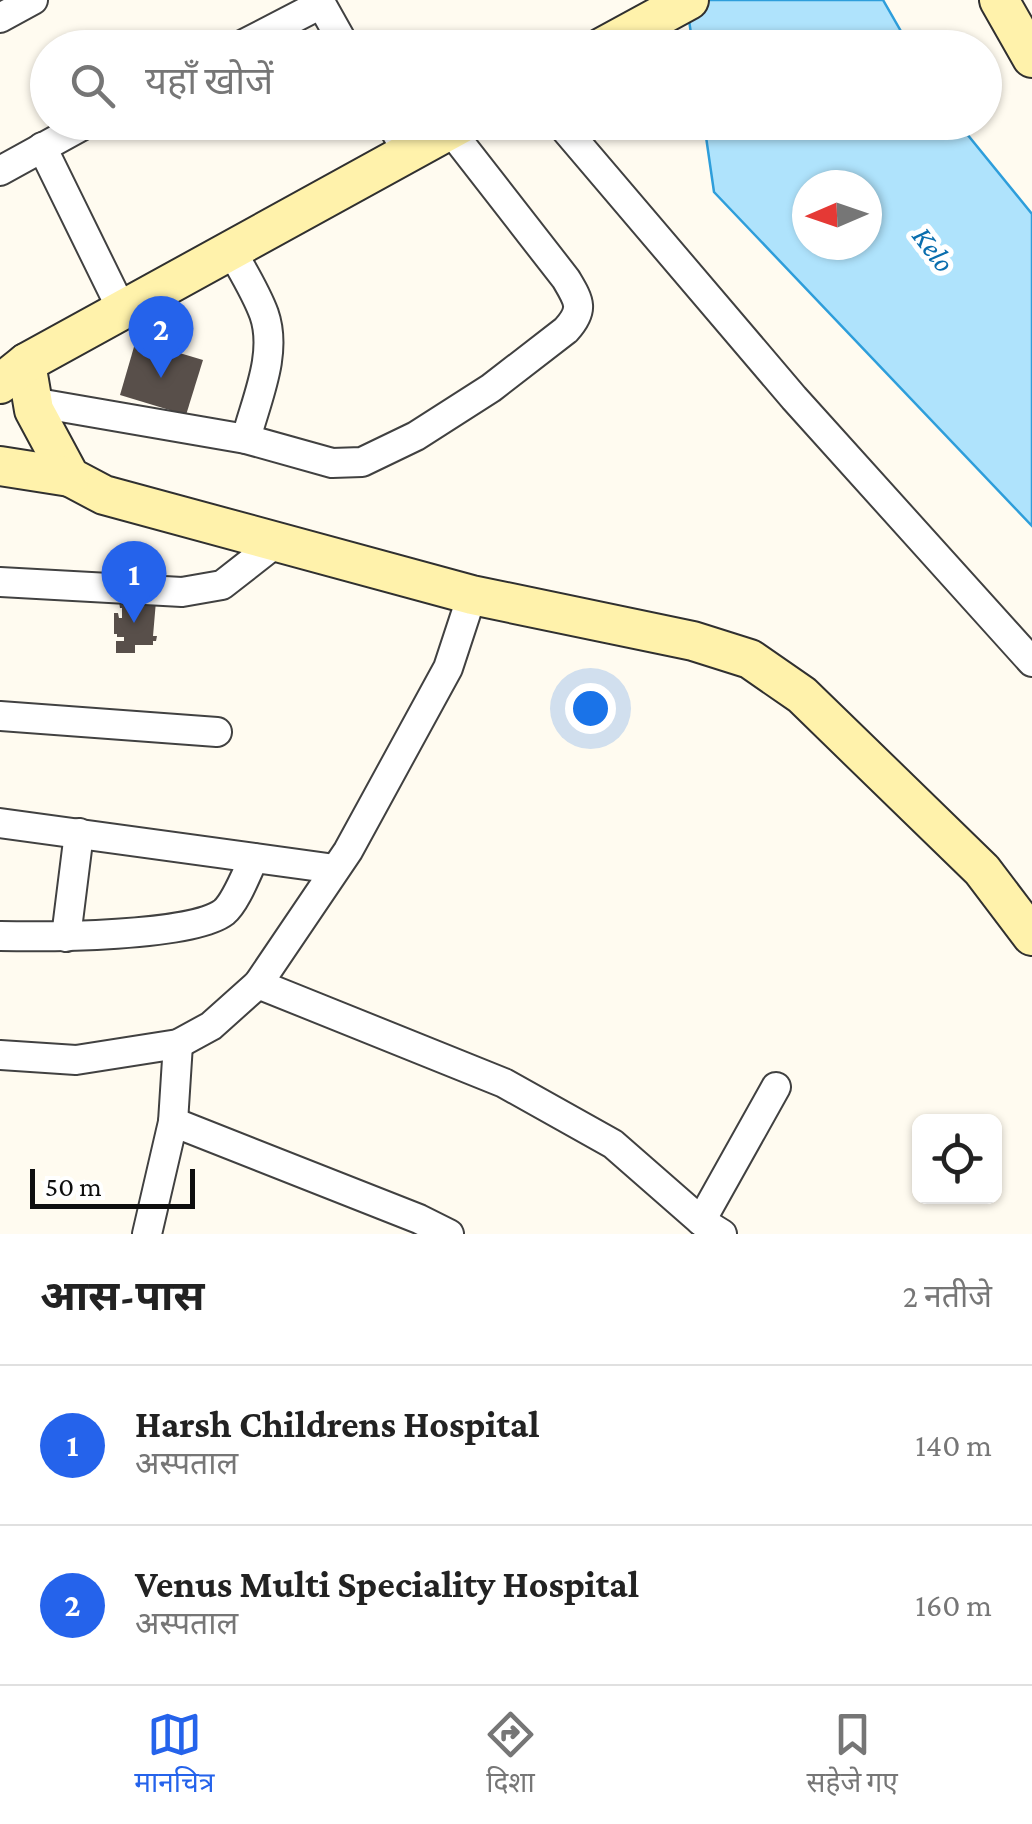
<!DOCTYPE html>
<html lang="hi">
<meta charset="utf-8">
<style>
:root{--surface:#fff;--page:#f2f2f2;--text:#222;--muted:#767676;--line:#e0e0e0;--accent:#2563eb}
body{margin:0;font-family:"Crimson Pro","Noto Sans Devanagari",serif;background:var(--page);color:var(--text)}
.controls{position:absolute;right:30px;bottom:30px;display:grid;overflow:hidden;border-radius:15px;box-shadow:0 2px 8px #0004}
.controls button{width:90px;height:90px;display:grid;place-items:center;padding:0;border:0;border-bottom:2px solid var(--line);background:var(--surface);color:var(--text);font:50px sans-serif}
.compass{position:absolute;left:792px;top:170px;width:90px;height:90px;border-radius:50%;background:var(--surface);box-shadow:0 2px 8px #0004;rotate:268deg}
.scale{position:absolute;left:30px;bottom:25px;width:165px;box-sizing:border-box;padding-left:10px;border:5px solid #0e0e0e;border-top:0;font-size:28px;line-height:35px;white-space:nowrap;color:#0e0e0e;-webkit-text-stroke:8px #fff;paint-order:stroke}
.you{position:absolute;left:590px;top:708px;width:35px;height:35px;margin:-25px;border:8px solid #fff;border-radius:50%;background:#1a73e8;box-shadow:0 0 0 15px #1a73e833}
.badge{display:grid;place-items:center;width:65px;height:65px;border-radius:50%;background:var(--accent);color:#fff;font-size:32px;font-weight:700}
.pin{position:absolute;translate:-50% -82px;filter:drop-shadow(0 2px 5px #0008)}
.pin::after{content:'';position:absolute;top:52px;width:35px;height:30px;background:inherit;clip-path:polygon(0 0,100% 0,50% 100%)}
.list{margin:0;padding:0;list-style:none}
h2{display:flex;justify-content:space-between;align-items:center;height:130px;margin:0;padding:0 40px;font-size:42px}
h2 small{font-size:32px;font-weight:400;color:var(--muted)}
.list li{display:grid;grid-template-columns:65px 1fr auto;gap:30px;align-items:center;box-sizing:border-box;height:160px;padding:0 40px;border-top:2px solid var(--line)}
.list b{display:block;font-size:38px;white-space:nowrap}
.list p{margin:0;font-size:32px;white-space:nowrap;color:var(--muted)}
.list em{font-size:32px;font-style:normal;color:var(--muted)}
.icon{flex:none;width:55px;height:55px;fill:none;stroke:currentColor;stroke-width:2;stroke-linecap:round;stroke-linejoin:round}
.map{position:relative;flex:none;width:1032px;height:1234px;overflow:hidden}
.search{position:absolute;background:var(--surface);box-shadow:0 2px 8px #0004;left:30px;right:30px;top:30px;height:110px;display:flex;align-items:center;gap:25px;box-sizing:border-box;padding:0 35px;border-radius:55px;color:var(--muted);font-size:38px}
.sheet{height:450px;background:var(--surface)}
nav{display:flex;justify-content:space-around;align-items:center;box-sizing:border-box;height:140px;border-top:2px solid var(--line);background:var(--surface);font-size:28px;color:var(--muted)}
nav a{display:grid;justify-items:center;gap:5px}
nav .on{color:var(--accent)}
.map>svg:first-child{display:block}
.water{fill:#afe3fc;stroke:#2e9edb;stroke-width:2.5;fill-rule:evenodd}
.building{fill:#584f4a}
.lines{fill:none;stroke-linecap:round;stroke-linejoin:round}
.street-casing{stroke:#414141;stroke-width:32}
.secondary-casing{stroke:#303030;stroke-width:42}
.street{stroke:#fff;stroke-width:28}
.secondary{stroke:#fff2ab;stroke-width:38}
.labels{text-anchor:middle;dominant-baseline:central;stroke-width:10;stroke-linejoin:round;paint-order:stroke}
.water-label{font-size:30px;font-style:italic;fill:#0a6eae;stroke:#fff}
</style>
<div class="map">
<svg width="1032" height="1234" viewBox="0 0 1032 1234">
<rect width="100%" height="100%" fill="#fffbf0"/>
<!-- water -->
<g class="water">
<path d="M686,0H883L910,47H693Z"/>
<path d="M704,123H958L1032,214V526L714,192ZM807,185H867V245H807Z"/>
</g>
<!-- building -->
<g class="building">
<path d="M136,340L203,360L186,415L120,395Z"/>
<path d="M156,601L153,636H157L156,641H153V645H135V653H116V641H124V637H117V634H114V613H118L119,618H122V608H120L119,602Z"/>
</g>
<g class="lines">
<defs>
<g id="street">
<path d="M319,0L346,48"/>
<path d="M0,18L33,0"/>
<path d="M236,48L321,4"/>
<path d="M390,122L408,153"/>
<path d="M559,122L794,398L1032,662"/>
<path d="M42,147L122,310"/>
<path d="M0,171L89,122"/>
<path d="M231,250C242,270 256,292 264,314C278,354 256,400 246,439"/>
<path d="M32,402L246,439L332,463L362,462L416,436L491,388L566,330C585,309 579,301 566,279L450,130"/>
<path d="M0,582L182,592L222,585L277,542"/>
<path d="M0,716L217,732"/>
<path d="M0,823L335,869"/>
<path d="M0,936C45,937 192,937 224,912C236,902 247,872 254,858"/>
<path d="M66,937L79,833"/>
<path d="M258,984L504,1083L613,1144L701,1221L722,1234"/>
<path d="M0,1055L76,1060L178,1044L211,1026L258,984L348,851L448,668L472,595"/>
<path d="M173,1122L419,1219L449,1234"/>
<path d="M701,1221L776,1087"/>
<path d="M147,1234L173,1122L178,1044"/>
</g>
<g id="secondary">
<path d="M999,0L1032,58"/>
<path d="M601,48L689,0"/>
<path d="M26,363L34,410L70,477L104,495L472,595L693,641L750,659L802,695L982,870L1032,936"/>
<path d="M0,384L26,363L464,122"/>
<path d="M0,466L70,477"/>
</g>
</defs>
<!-- street casing -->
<use href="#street" class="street-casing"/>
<!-- secondary casing -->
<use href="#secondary" class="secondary-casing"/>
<!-- street -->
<use href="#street" class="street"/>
<!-- secondary -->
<use href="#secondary" class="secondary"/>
</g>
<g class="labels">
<!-- water labels -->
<g class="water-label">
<text transform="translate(934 249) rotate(53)">Kelo</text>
</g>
</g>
</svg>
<div class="controls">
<button><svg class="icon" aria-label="locate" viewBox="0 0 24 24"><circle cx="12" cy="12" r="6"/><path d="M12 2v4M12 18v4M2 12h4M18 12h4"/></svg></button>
</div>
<svg class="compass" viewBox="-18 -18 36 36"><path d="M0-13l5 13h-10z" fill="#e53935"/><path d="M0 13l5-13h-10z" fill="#767676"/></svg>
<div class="scale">50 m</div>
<div class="you"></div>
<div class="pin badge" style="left:134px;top:623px">1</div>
<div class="pin badge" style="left:161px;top:378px">2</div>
<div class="search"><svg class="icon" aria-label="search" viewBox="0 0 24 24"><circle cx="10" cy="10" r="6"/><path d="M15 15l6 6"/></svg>यहाँ खोजें</div>
</div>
<section class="sheet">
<h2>आस-पास<small>2 नतीजे</small></h2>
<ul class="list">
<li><span class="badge">1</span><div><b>Harsh Childrens Hospital</b><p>अस्पताल</p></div><em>140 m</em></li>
<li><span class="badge">2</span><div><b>Venus Multi Speciality Hospital</b><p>अस्पताल</p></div><em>160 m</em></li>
</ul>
</section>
<nav>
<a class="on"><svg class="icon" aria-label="map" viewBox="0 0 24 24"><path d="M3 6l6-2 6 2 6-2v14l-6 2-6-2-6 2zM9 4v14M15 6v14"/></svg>मानचित्र</a>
<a><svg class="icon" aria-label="directions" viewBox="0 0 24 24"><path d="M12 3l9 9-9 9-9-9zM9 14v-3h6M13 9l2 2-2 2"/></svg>दिशा</a>
<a><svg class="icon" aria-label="saved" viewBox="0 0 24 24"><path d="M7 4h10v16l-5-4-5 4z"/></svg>सहेजे गए</a>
</nav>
